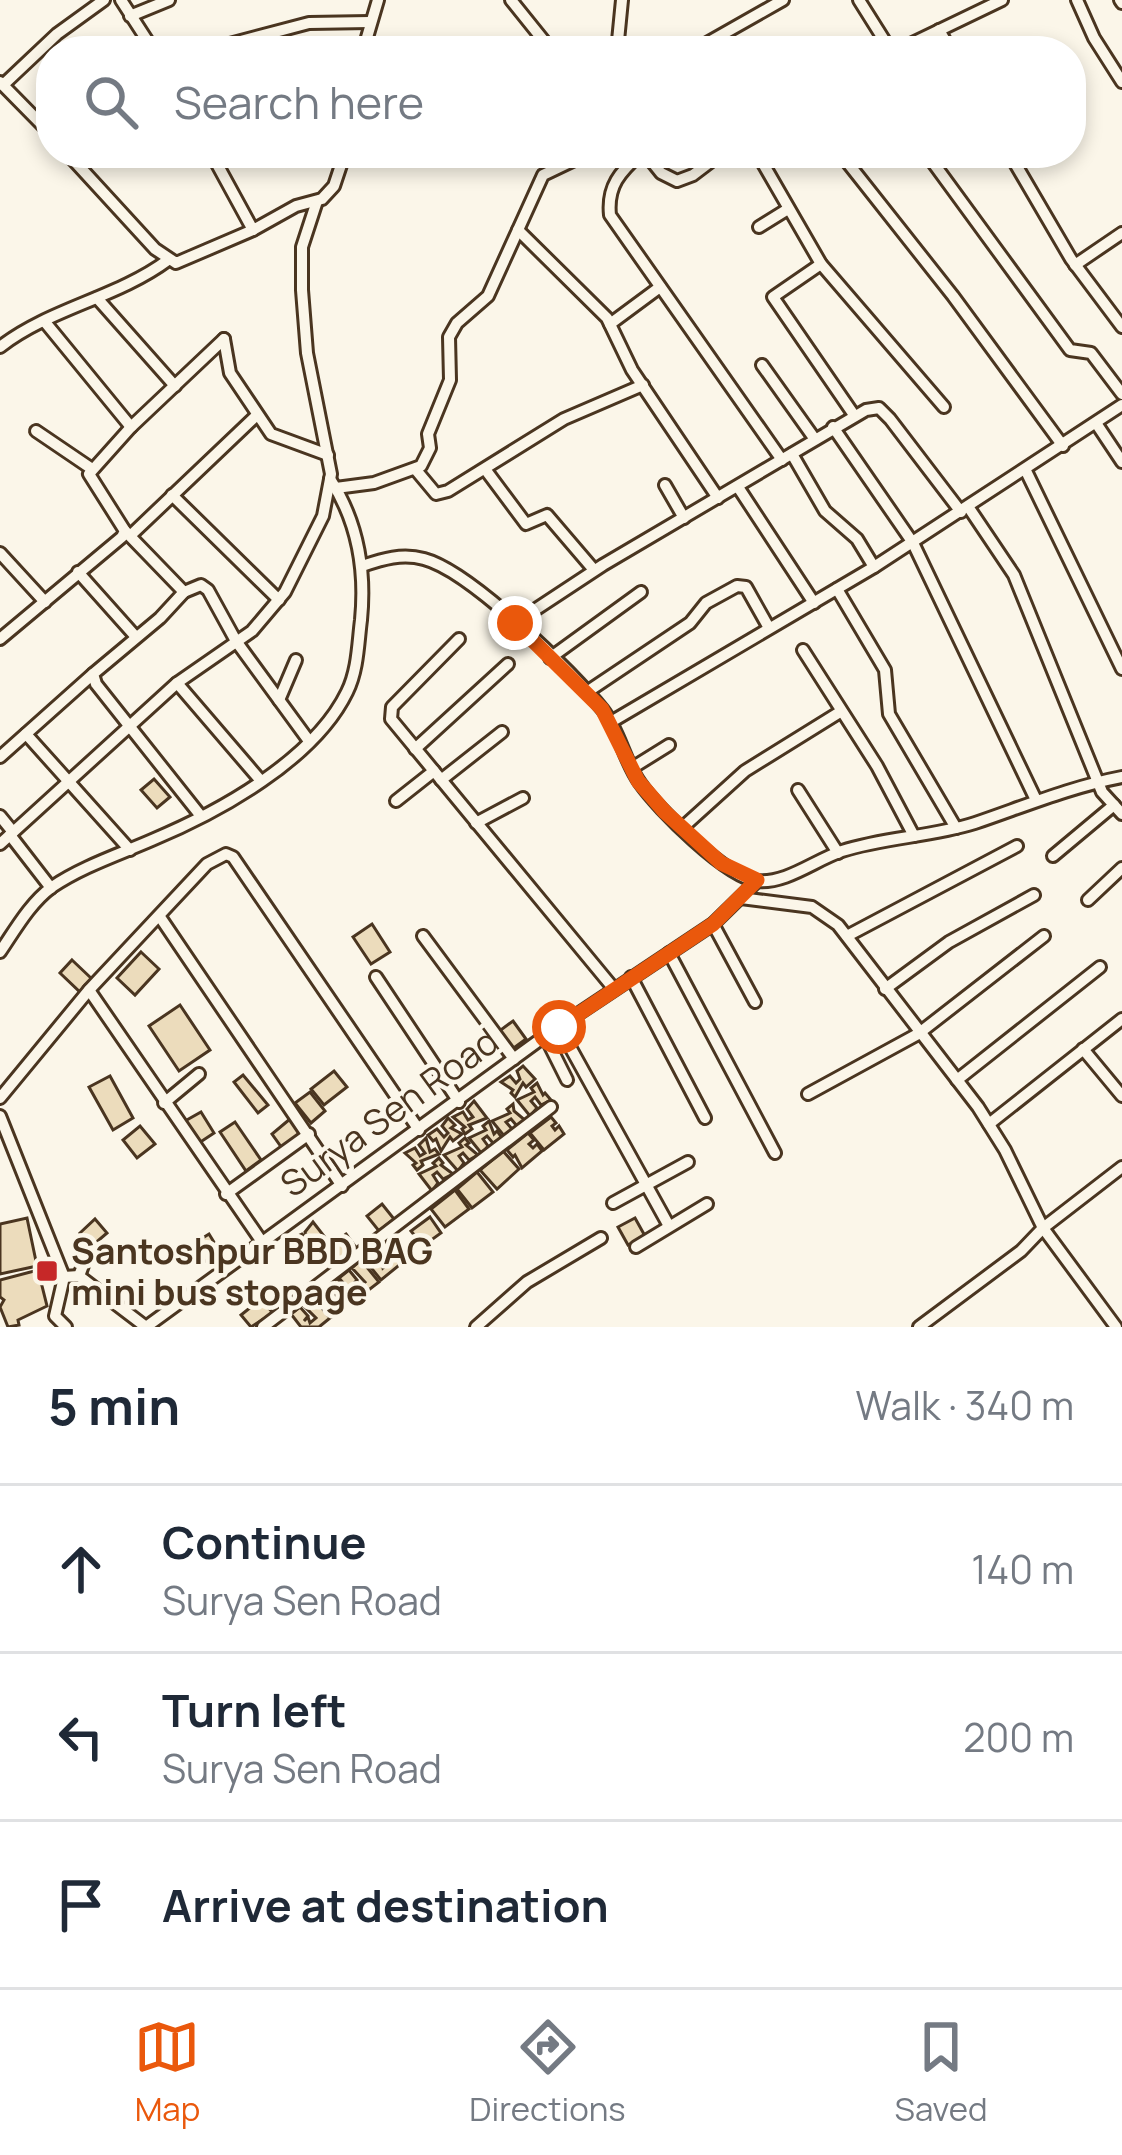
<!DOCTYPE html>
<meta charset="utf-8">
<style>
:root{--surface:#fff;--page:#f2f2f3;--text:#1f2937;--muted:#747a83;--line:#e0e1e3;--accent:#ea580c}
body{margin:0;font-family:Manrope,sans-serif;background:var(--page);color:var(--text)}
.stop{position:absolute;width:36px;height:36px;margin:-27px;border:9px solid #ea580c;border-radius:50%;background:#fff}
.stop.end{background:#ea580c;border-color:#fff;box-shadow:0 3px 12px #0008}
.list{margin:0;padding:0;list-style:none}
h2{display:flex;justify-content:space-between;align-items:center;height:156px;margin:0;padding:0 48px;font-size:51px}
h2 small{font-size:39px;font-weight:400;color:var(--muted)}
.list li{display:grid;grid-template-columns:78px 1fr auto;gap:36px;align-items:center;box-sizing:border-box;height:168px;padding:0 48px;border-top:3px solid var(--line)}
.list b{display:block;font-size:45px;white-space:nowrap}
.list p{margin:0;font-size:39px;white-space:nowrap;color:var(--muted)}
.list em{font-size:39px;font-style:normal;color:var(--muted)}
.icon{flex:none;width:66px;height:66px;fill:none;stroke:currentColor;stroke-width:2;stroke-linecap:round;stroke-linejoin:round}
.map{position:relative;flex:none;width:1122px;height:1327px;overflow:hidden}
.search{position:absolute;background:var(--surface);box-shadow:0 6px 18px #0003;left:36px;right:36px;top:36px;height:132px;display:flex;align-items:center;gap:30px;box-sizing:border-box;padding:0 42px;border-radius:48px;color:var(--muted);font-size:45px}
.sheet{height:660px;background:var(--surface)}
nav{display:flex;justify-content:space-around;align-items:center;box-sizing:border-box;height:168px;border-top:3px solid var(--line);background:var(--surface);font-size:33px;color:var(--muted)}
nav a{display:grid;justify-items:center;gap:6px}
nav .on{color:var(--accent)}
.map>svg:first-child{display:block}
.building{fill:#ecdcbc;stroke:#4a3520;stroke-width:3}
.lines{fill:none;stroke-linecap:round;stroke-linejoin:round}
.street-casing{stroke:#4a3520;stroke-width:16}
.street{stroke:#fbf6e9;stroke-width:10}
.route{stroke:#ea580c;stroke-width:15}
.poi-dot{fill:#c62828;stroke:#fbf6e9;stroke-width:4.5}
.labels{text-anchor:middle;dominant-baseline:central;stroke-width:9;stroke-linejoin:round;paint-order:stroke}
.street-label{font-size:36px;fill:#4a3520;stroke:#fbf6e9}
.poi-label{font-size:36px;font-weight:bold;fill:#4a3520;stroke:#fbf6e9;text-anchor:start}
</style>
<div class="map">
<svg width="1122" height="1327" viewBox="0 0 1122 1327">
<rect width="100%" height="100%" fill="#fbf6e9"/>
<!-- building -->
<g class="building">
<path d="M154,779L170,797L157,808L141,790Z"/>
<path d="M372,924L390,952L371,964L353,937Z"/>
<path d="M141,952L159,969L135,995L117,978Z"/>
<path d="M72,960L92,979L80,992L60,973Z"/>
<path d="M180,1005L210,1050L179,1071L149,1026Z"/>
<path d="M513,1021L526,1039L511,1050L498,1032Z"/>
<path d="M523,1066L535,1079L526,1087L523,1083L515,1097L511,1093L513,1090L501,1082L510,1076L516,1083L520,1079L517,1071Z"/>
<path d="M334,1071L347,1087L324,1105L311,1089Z"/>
<path d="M243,1075L268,1105L258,1113L234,1082Z"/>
<path d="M110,1076L133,1118L113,1130L89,1087Z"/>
<path d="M537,1083L543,1095L545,1093L551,1100L541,1105L535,1097L531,1101L537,1108L530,1116L517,1100L534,1092L531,1088Z"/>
<path d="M310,1092L325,1111L311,1123L295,1103Z"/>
<path d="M474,1101L487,1118L469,1125L472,1129L465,1134L462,1129L465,1127L453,1117L463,1112L468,1120L473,1117L467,1109Z"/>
<path d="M513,1104L514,1111L526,1121L517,1126L511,1119L506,1122L512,1129L505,1137L492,1121L510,1113L507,1109Z"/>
<path d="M201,1112L214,1133L199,1143L185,1121Z"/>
<path d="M551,1117L556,1123L552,1126L555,1130L559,1126L564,1134L544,1150L530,1133Z"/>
<path d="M448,1118L455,1125L451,1128L462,1134L453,1141L450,1137L441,1151L436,1139L433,1141L428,1135L437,1129L444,1137L448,1133L442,1126Z"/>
<path d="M290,1119L301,1133L282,1148L272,1134Z"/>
<path d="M489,1121L494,1134L497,1131L502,1138L493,1143L487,1136L483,1139L488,1146L482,1154L469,1138L486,1130L483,1126Z"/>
<path d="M235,1122L261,1160L246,1171L220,1132Z"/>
<path d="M140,1126L155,1144L137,1158L123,1140Z"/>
<path d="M528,1133L534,1140L529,1144L533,1148L537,1144L542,1151L522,1168L515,1155L513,1157L507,1150Z"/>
<path d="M426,1138L430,1152L435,1149L439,1154L421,1161L423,1165L417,1170L413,1165L416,1163L405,1153L415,1148L420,1156L425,1153L419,1145Z"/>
<path d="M465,1138L469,1143L466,1145L478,1155L469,1160L463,1153L459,1156L464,1163L458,1171L444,1155L462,1147L459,1143Z"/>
<path d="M503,1151L519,1169L497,1189L480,1170Z"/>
<path d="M439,1158L443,1163L441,1165L453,1174L443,1179L437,1172L433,1175L438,1183L432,1191L419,1174L436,1166L433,1163Z"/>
<path d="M477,1172L493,1192L472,1208L457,1189Z"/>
<path d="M455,1190L469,1209L445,1227L431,1209Z"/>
<path d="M382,1204L394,1219L379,1231L367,1216Z"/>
<path d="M430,1217L441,1233L423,1246L411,1231Z"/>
<path d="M27,1218L37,1266L0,1274V1224Z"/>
<path d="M635,1218L645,1236L628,1245L618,1227Z"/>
<path d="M95,1219L107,1233L92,1246L80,1233Z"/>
<path d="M313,1222L327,1240L305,1257L291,1239L302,1234L308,1240L305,1232Z"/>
<path d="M209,1234L220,1252L204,1262L193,1244Z"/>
<path d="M346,1234L357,1249L338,1264L326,1249Z"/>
<path d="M386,1241L403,1262L381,1280L364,1259L373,1251L381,1261L377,1264L382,1262L383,1268L390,1262L385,1260L388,1258L384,1259L376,1249Z"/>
<path d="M361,1260L379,1282L357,1299L339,1278L349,1270L357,1280L353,1284L357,1281L359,1287L365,1282L352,1268Z"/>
<path d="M38,1270L47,1306L18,1320L19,1325L8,1327L0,1307L4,1300L0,1297V1280Z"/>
<path d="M337,1278L354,1300L332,1317L315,1296L324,1288L332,1298L329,1302L333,1299L334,1305L341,1300L327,1286Z"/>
<path d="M313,1297L330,1318L319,1327H301L291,1314L300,1307L308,1316L304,1321L308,1317L310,1323L316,1318L303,1305Z"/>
<path d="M261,1299L273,1313L251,1327L241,1315Z"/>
</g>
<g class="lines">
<defs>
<g id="street">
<path d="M121,0L154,51"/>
<path d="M511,0L552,51"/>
<path d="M859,0L891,51"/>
<path d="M1077,0L1094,38L1122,82"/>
<path d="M1120,0L1122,3"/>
<path d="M130,16L169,0"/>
<path d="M939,30L951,51"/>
<path d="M203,51L309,23L370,22"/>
<path d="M363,51L378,0"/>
<path d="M617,51L622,0"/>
<path d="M693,51L783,0"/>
<path d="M896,51L1002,0"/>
<path d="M0,82L51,134"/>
<path d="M3,85L57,34L104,0"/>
<path d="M67,153L155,249L176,263L253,230L296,206L322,199L334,186L345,153"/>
<path d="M211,153L253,230"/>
<path d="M641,153C620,172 607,186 610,215L782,460"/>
<path d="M645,153L661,173L677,181L693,175L722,153"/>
<path d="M757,153L821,264L944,407"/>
<path d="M840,153L953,296L1063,446"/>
<path d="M926,153L1070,350L1091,353L1122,394"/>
<path d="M1009,153L1071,259L1122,327"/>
<path d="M759,227L788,209"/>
<path d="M518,230L607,318L632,370L718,498"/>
<path d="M821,264L773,297L854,415"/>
<path d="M1075,265L1122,233"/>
<path d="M97,298L175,386"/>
<path d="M45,322L131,427"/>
<path d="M610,324L660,287"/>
<path d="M224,339L230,373L271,434L328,455"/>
<path d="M0,347C50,308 117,298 168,260"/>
<path d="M762,365L814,438"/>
<path d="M1096,423L1122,462"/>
<path d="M833,427L913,543L1036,800"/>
<path d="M36,431L92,469"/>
<path d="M792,454L825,511L857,539L874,567"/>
<path d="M485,469L526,524L547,515L594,570"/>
<path d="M416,470L436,494L448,491L564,419L643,385"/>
<path d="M1026,471L1122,669"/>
<path d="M665,485L684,518"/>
<path d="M738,487L814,603"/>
<path d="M336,488L374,483L421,466L430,448L428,434L450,380L449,337L457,323L488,296L543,175L589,153"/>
<path d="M172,495L279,600"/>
<path d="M969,508L1014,575L1102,792L1122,814"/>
<path d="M125,531L184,592L201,585L208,590L236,641L309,741"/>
<path d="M131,535L257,415"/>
<path d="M0,553L45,602"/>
<path d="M362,566C383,559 402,553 424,559C470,571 572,671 603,710C620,732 624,761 640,783C658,809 726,877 757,881C786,884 815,860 842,851C885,837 931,837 975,823C1025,806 1070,787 1122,777"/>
<path d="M78,572L136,637"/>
<path d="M837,589L885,670L889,714L956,828"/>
<path d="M184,592L160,618L93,674L96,684L200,815"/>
<path d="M515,623L603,565L866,410L879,408L890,419L961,512"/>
<path d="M0,639L122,537L125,531L89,474L131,427L224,339"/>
<path d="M459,639L392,707L391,719L614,989"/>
<path d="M803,650L877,766L914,836"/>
<path d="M550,658L641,592"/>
<path d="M177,683L261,781"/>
<path d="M587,692L690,623L706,603L737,586L746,587L769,628"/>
<path d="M279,700L296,660"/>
<path d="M611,722L874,567L1122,405"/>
<path d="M26,734L130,850"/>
<path d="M415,749L508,664"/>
<path d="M0,757L93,674"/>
<path d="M632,768L669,745"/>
<path d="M441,780L502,732"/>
<path d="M798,790L838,853"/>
<path d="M396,801L434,771"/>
<path d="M0,816L13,832"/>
<path d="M476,823L523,798"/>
<path d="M682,828L745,771L840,712"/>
<path d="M10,835L51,888"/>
<path d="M0,844L177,683L252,631L285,592L323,516L331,474L307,353L302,290V247L317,201"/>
<path d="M1053,856L1114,805"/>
<path d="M741,898L812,907L838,925L978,1107L1005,1150L1043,1228L1021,1251L919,1327"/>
<path d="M1088,900L1122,868"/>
<path d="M160,917L342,1186"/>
<path d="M713,924L755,1002"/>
<path d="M423,936L514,1059"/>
<path d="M847,936L1017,846"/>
<path d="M0,952C15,930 30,903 52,887C81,867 120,854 152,840C219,812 314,760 347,692C358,670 358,643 361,620C366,569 358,522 330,479"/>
<path d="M669,953L775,1153"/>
<path d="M376,977L459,1102"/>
<path d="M631,977L705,1118"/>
<path d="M885,989L949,942L1034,895"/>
<path d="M89,990L262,1242"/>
<path d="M559,1027L669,1226"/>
<path d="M545,1036L567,1080"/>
<path d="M1083,1049L1122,1096"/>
<path d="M957,1080L1100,967"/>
<path d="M808,1094L918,1034L1044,936"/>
<path d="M0,1098L89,990L207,864L226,854L233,857L419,1130"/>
<path d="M164,1103L199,1074"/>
<path d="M0,1116L64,1277L55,1316L66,1327"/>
<path d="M989,1124L1122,1019"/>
<path d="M226,1194L309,1134"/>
<path d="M613,1203L688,1162"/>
<path d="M636,1247L707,1204"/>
<path d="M79,1276L88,1252"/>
<path d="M64,1277L79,1276L146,1327"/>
<path d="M146,1327L545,1036L713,924L757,881"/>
<path d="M263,1327L551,1107"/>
<path d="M476,1327L527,1282L601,1238"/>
<path d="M1116,1327L1043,1228L1122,1167"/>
</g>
</defs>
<!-- street casing -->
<use href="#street" class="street-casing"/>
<!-- street -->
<use href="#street" class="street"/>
</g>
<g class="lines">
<!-- route -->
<path class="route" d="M515,623L602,709L638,781L665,812L721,863L757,880L713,924L559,1027"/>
</g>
<!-- markers -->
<rect class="poi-dot" x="35" y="1259" width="24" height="24" rx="6"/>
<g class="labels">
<!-- street labels -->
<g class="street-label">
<text transform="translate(389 1112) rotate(-36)">Surya Sen Road</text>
</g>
<!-- poi labels -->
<g class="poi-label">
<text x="71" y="1250">Santoshpur BBD BAG<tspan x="71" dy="41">mini bus stopage</tspan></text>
</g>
</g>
</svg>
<div class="stop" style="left:559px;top:1027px"></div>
<div class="stop end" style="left:515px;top:623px"></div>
<div class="search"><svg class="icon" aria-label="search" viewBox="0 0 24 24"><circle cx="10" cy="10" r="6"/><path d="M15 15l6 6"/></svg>Search here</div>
</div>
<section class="sheet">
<h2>5 min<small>Walk · 340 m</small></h2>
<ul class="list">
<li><svg class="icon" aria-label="ahead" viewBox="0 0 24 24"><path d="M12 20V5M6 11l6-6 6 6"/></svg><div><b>Continue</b><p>Surya Sen Road</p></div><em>140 m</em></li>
<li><svg class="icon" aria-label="left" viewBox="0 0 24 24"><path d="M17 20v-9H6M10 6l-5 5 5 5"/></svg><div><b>Turn left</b><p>Surya Sen Road</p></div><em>200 m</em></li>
<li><svg class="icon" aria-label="arrive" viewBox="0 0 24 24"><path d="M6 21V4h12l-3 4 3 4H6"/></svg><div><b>Arrive at destination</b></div></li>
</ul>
</section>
<nav>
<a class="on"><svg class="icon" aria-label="map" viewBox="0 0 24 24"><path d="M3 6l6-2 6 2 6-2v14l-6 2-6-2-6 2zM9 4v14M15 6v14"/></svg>Map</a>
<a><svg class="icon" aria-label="directions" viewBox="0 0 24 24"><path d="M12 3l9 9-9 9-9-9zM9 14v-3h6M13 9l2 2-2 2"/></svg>Directions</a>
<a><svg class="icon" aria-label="saved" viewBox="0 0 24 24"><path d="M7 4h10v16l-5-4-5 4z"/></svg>Saved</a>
</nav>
